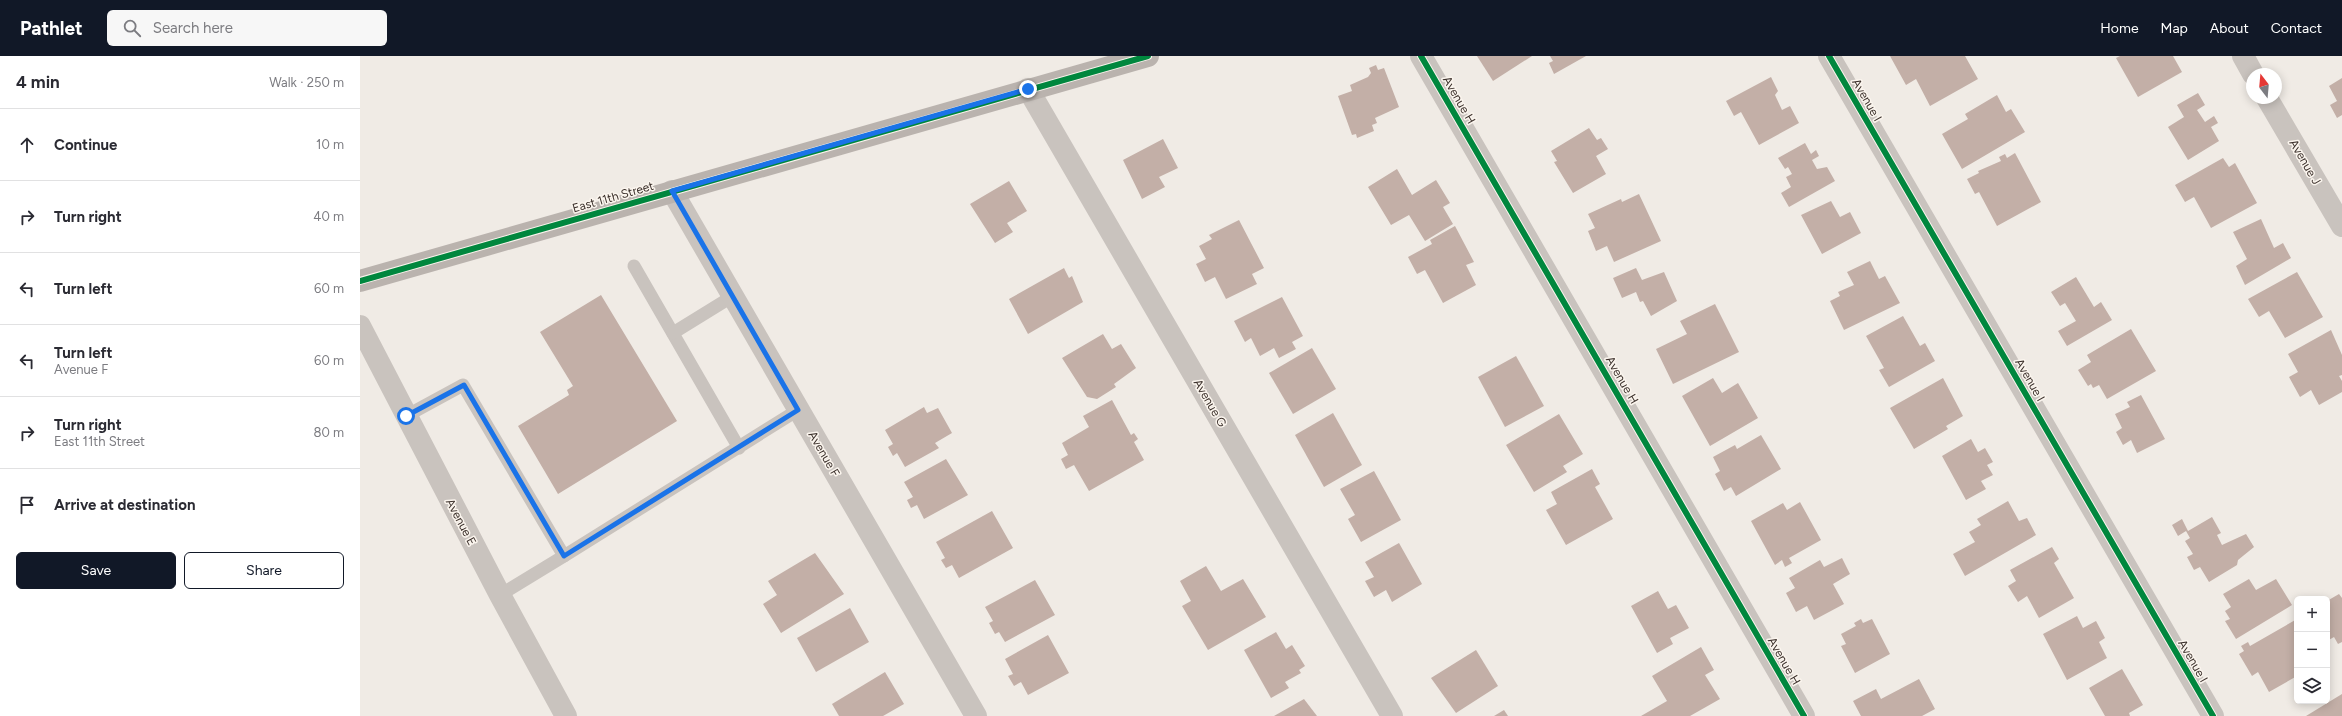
<!DOCTYPE html>
<meta charset="utf-8">
<style>
:root{--surface:#fff;--page:#f7f7f7;--text:#2b2b33;--muted:#7c7c81;--line:#e1e1e2;--accent:#111827}
body{margin:0;font-family:Figtree,sans-serif;background:var(--page);color:var(--text)}
.controls{position:absolute;right:12px;bottom:12px;display:grid;overflow:hidden;border-radius:6px;box-shadow:0 2px 10px #0003}
.controls button{width:36px;height:36px;display:grid;place-items:center;padding:0;border:0;border-bottom:1px solid var(--line);background:var(--surface);color:var(--text);font:20px sans-serif}
.compass{position:absolute;left:1886px;top:12px;width:36px;height:36px;border-radius:50%;background:var(--surface);box-shadow:0 2px 10px #0003;rotate:344deg}
.stop{position:absolute;width:12px;height:12px;margin:-9px;border:3px solid #1a73e8;border-radius:50%;background:#fff}
.stop.end{background:#1a73e8;border-color:#fff;box-shadow:0 1px 4px #0008}
.list{margin:0;padding:0;list-style:none}
h2{display:flex;justify-content:space-between;align-items:center;height:52px;margin:0;padding:0 16px;font-size:17px}
h2 small{font-size:13px;font-weight:400;color:var(--muted)}
.list li{display:grid;grid-template-columns:26px 1fr auto;gap:12px;align-items:center;box-sizing:border-box;height:72px;padding:0 16px;border-top:1px solid var(--line)}
.list b{display:block;font-size:15px;white-space:nowrap}
.list p{margin:0;font-size:13px;white-space:nowrap;color:var(--muted)}
.list em{font-size:13px;font-style:normal;color:var(--muted)}
.actions{display:flex;gap:8px;padding:12px 16px}
.actions a{flex:1;padding:9px 0;border:1px solid var(--accent);border-radius:6px;text-align:center;font-size:14px;color:var(--accent)}
.actions .main{background:var(--accent);color:#fff}
.icon{flex:none;width:22px;height:22px;fill:none;stroke:currentColor;stroke-width:2;stroke-linecap:round;stroke-linejoin:round}
.map{position:relative;flex:none;width:1982px;height:660px;overflow:hidden}
header{display:flex;align-items:center;gap:24px;box-sizing:border-box;height:56px;padding:0 20px;background:var(--accent);color:#fff}
header strong{font-size:19px}
nav{display:flex;gap:22px;margin-inline-start:auto;font-size:14px}
.search{width:280px;height:36px;background:var(--page);display:flex;align-items:center;gap:10px;box-sizing:border-box;padding:0 14px;border-radius:6px;color:var(--muted);font-size:15px}
main{display:flex}
aside{flex:1;background:var(--surface)}
.map>svg:first-child{display:block}
.building{fill:#c3afa7}
.lines{fill:none;stroke-linecap:round;stroke-linejoin:round}
.lane{stroke:#c9c3be;stroke-width:13}
.street{stroke:#c9c3be;stroke-width:22}
.secondary{stroke:#bab3ae;stroke-width:22}
.cycleway-casing{stroke:#fbf5ee;stroke-width:8}
.cycleway{stroke:#00873e;stroke-width:6}
.route{stroke:#1a73e8;stroke-width:5}
.labels{text-anchor:middle;dominant-baseline:central;stroke-width:3;stroke-linejoin:round;paint-order:stroke}
.street-label{font-size:12px;fill:#3b302b;stroke:#fbf5ee}
</style>
<header>
<strong>Pathlet</strong>
<div class="search"><svg class="icon" aria-label="search" viewBox="0 0 24 24"><circle cx="10" cy="10" r="6"/><path d="M15 15l6 6"/></svg>Search here</div>
<nav><a>Home</a><a>Map</a><a>About</a><a>Contact</a></nav>
</header>
<main>
<aside>
<h2>4 min<small>Walk · 250 m</small></h2>
<ul class="list">
<li><svg class="icon" aria-label="ahead" viewBox="0 0 24 24"><path d="M12 20V5M6 11l6-6 6 6"/></svg><div><b>Continue</b></div><em>10 m</em></li>
<li><svg class="icon" aria-label="right" viewBox="0 0 24 24"><path d="M7 20v-9h11M14 6l5 5-5 5"/></svg><div><b>Turn right</b></div><em>40 m</em></li>
<li><svg class="icon" aria-label="left" viewBox="0 0 24 24"><path d="M17 20v-9H6M10 6l-5 5 5 5"/></svg><div><b>Turn left</b></div><em>60 m</em></li>
<li><svg class="icon" aria-label="left" viewBox="0 0 24 24"><path d="M17 20v-9H6M10 6l-5 5 5 5"/></svg><div><b>Turn left</b><p>Avenue F</p></div><em>60 m</em></li>
<li><svg class="icon" aria-label="right" viewBox="0 0 24 24"><path d="M7 20v-9h11M14 6l5 5-5 5"/></svg><div><b>Turn right</b><p>East 11th Street</p></div><em>80 m</em></li>
<li><svg class="icon" aria-label="arrive" viewBox="0 0 24 24"><path d="M6 21V4h12l-3 4 3 4H6"/></svg><div><b>Arrive at destination</b></div></li>
</ul>
<div class="actions"><a class="main">Save</a><a>Share</a></div>
</aside>
<div class="map">
<svg width="1982" height="660" viewBox="0 0 1982 660">
<rect width="100%" height="100%" fill="#f0ebe5"/>
<!-- building -->
<g class="building">
<path d="M1117,0H1172L1133,25Z"/>
<path d="M1190,0H1226L1194,18L1189,7L1193,5Z"/>
<path d="M1530,0H1605L1618,23L1570,50L1556,23L1546,29Z"/>
<path d="M1760,0H1813L1822,16L1778,41L1756,2Z"/>
<path d="M1016,9L1018,14L1024,12L1039,51L1015,62L1017,67L1012,69L1014,75L997,82L996,78L992,79L978,40L992,35L990,29L1008,21L1011,17L1009,12Z"/>
<path d="M1411,21L1418,35L1415,39L1422,54L1430,50L1439,67L1399,89L1381,56L1374,60L1366,45Z"/>
<path d="M1982,22V59L1977,62L1970,49L1977,45L1969,30Z"/>
<path d="M1838,37L1845,49L1837,54L1845,66L1854,60L1858,67L1851,71L1859,85L1828,104L1808,71L1824,61L1817,49Z"/>
<path d="M1637,39L1646,56L1651,53L1665,76L1602,113L1582,78L1608,63L1605,58Z"/>
<path d="M1229,72L1237,84L1241,82L1248,93L1236,100L1246,118L1213,137L1194,106L1197,105L1191,95Z"/>
<path d="M803,83L818,112L799,121L805,131L782,143L763,104Z"/>
<path d="M1445,87L1451,98L1456,94L1459,100L1452,104L1457,113L1467,111L1475,125L1429,151L1421,137L1431,131L1426,121L1432,118L1428,111L1425,113L1418,102Z"/>
<path d="M1655,97L1681,146L1637,170L1619,136L1615,138L1607,123L1619,117L1618,115L1641,105L1639,101L1645,98L1647,102Z"/>
<path d="M1863,102L1869,111L1875,107L1897,147L1851,172L1834,141L1825,146L1815,129Z"/>
<path d="M1037,113L1052,139L1076,124L1090,147L1083,151L1093,168L1065,185L1049,159L1031,169L1008,131Z"/>
<path d="M649,125L667,155L647,167L653,176L635,187L610,148Z"/>
<path d="M1279,138L1301,185L1254,206L1247,190L1236,195L1228,175L1235,172L1228,158L1261,143L1262,146Z"/>
<path d="M1471,145L1480,161L1490,156L1501,177L1462,198L1441,159Z"/>
<path d="M1901,163L1914,192L1923,187L1931,202L1885,229L1876,210L1887,203L1873,176Z"/>
<path d="M879,164L904,212L892,218L897,228L866,243L855,221L845,226L836,208L846,203L839,190L852,183L849,179Z"/>
<path d="M1095,170L1114,206L1106,209L1116,229L1083,247L1065,214L1057,218L1048,201L1072,188L1070,184Z"/>
<path d="M1510,205L1519,223L1525,220L1540,247L1484,274L1470,245L1480,240L1478,236L1494,229L1487,216Z"/>
<path d="M704,212L709,222L712,220L723,246L668,278L649,243Z"/>
<path d="M1276,212L1282,224L1304,216L1317,245L1291,260L1283,245L1280,246L1276,236L1262,242L1253,222Z"/>
<path d="M1937,216L1963,261L1925,282L1909,255L1899,261L1888,243Z"/>
<path d="M1716,221L1734,251L1741,246L1752,264L1707,290L1698,275L1716,265L1705,247L1700,250L1691,236Z"/>
<path d="M241,239L317,365L198,438L158,370L209,339L207,334L213,330L180,276Z"/>
<path d="M922,241L943,280L932,286L936,293L919,302L914,292L900,300L891,282L885,286L874,265Z"/>
<path d="M1355,248L1379,296L1313,328L1296,293L1327,278L1320,265Z"/>
<path d="M1543,260L1560,290L1565,287L1575,305L1529,331L1519,314L1524,312L1506,280Z"/>
<path d="M1771,273L1796,315L1747,343L1739,329L1733,332L1731,328L1728,330L1718,314L1731,306L1727,299Z"/>
<path d="M1971,274L1982,299V319L1979,320L1982,325V336L1959,349L1951,334L1940,341L1929,321L1938,316L1928,298Z"/>
<path d="M743,278L752,293L761,288L776,312L754,328L756,331L737,343L727,341L702,302Z"/>
<path d="M952,292L976,333L933,358L909,317Z"/>
<path d="M1156,300L1184,350L1145,371L1118,321Z"/>
<path d="M1353,322L1362,337L1378,327L1398,362L1350,390L1322,340Z"/>
<path d="M1583,322L1603,360L1586,370L1588,373L1554,393L1530,352Z"/>
<path d="M1781,339L1805,383L1777,397L1771,384L1763,389L1756,376L1762,372L1755,358L1770,351L1767,346Z"/>
<path d="M752,344L771,379L774,377L778,383L774,386L784,404L729,435L714,409L706,413L701,403L708,399L702,387L729,371L723,360Z"/>
<path d="M564,351L567,357L578,352L592,377L575,387L579,392L545,411L537,397L533,400L528,391L533,388L525,374Z"/>
<path d="M973,357L1002,409L964,431L935,379Z"/>
<path d="M1199,358L1223,398L1203,410L1207,416L1174,436L1146,389Z"/>
<path d="M1401,379L1421,413L1376,440L1371,431L1364,435L1355,418L1360,415L1353,401L1375,389L1377,393Z"/>
<path d="M1611,383L1618,396L1625,392L1633,406L1627,409L1633,419L1621,425L1626,433L1606,444L1582,400Z"/>
<path d="M586,403L608,439L564,463L557,449L551,452L547,444L553,441L544,426Z"/>
<path d="M1232,413L1240,428L1235,431L1253,463L1206,489L1186,454L1197,448L1191,436Z"/>
<path d="M1014,415L1041,464L1001,486L988,463L995,459L980,433Z"/>
<path d="M1648,445L1659,465L1667,462L1676,479L1605,520L1593,498L1615,486L1609,476L1621,469L1617,463Z"/>
<path d="M1440,446L1461,484L1429,502L1432,507L1425,511L1422,504L1415,509L1391,465L1423,447L1427,454Z"/>
<path d="M632,455L653,492L599,522L592,509L586,512L581,504L585,502L576,486Z"/>
<path d="M1852,461L1861,477L1857,479L1862,489L1886,478L1894,491L1878,504L1877,509L1849,526L1840,511L1834,514L1827,501L1833,498L1825,485L1830,482L1826,475L1818,480L1812,469L1822,463L1828,475Z"/>
<path d="M1039,487L1062,528L1032,546L1026,534L1014,541L1005,525L1014,521L1005,506Z"/>
<path d="M1692,491L1699,503L1694,507L1714,542L1679,562L1667,540L1658,546L1648,530L1656,525L1650,514Z"/>
<path d="M455,497L484,538L421,577L403,548L417,539L408,525Z"/>
<path d="M1482,502L1490,518L1473,528L1484,548L1454,564L1447,550L1436,556L1426,537L1435,532L1429,522L1460,504L1464,511Z"/>
<path d="M846,510L861,535L883,523L906,561L848,594L822,550L831,545L820,525Z"/>
<path d="M1889,523L1896,534L1916,523L1932,549L1876,583L1865,565L1870,563L1865,555L1871,551L1863,538Z"/>
<path d="M675,524L695,559L645,586L639,576L635,578L629,567L633,565L625,551Z"/>
<path d="M1298,535L1308,553L1316,549L1329,572L1310,582L1313,588L1297,597L1271,550Z"/>
<path d="M1979,538L1982,542V586L1978,588L1974,581L1967,585V545Z"/>
<path d="M490,552L509,586L456,616L437,582Z"/>
<path d="M1717,560L1723,572L1736,565L1745,582L1739,586L1747,602L1707,624L1683,578Z"/>
<path d="M1501,563L1503,567L1512,563L1530,598L1495,617L1481,590L1486,588L1481,578L1496,570L1494,567Z"/>
<path d="M1937,563V620L1909,636L1898,616L1892,620L1879,598L1884,595L1881,590L1888,586L1890,590Z"/>
<path d="M916,576L926,593L932,589L945,610L939,614L941,617L925,626L929,632L911,642L884,594Z"/>
<path d="M688,579L709,617L668,639L661,626L654,630L648,620L653,618L645,603Z"/>
<path d="M1341,591L1354,614L1345,619L1360,643L1330,660H1281L1307,645L1292,620Z"/>
<path d="M1116,594L1138,630L1096,657L1071,622Z"/>
<path d="M1762,613L1783,649L1769,657L1770,660H1745L1729,632Z"/>
<path d="M525,616L544,648L523,660H479L472,648Z"/>
<path d="M1559,623L1575,653L1562,660H1501L1493,645L1516,633L1521,643Z"/>
<path d="M1982,638V660H1946Z"/>
<path d="M944,643L957,660H914Z"/>
<path d="M1144,654L1148,660H1134Z"/>
</g>
<g class="lines">
<!-- lane -->
<g class="lane">
<path d="M274,210L379,392"/>
<path d="M313,277L373,240"/>
<path d="M46,360L103,329L204,500L438,354"/>
<path d="M140,539L204,500"/>
</g>
<!-- street -->
<g class="street">
<path d="M1061,0L1444,660"/>
<path d="M1469,0L1853,660"/>
<path d="M1883,0L1893,18"/>
<path d="M668,33L1032,660"/>
<path d="M1907,42L1982,170"/>
<path d="M312,135L616,660"/>
<path d="M0,270L140,539L206,660"/>
</g>
<!-- secondary -->
<path class="secondary" d="M0,225L788,0"/>
<defs>
<g id="cycleway">
<path d="M1061,0L1444,660"/>
<path d="M1469,0L1853,660"/>
<path d="M0,225L788,0"/>
</g>
</defs>
<!-- cycleway casing -->
<use href="#cycleway" class="cycleway-casing"/>
<!-- cycleway -->
<use href="#cycleway" class="cycleway"/>
</g>
<g class="lines">
<!-- route -->
<path class="route" d="M46,360L104,329L204,500L438,354L312,135L668,33"/>
</g>
<g class="labels">
<!-- street labels -->
<g class="street-label">
<text transform="translate(1099 44) rotate(60)">Avenue H</text>
<text transform="translate(1507 44) rotate(60)">Avenue I</text>
<text transform="translate(1945 106) rotate(60)">Avenue J</text>
<text transform="translate(253 141) rotate(-16)">East 11th Street</text>
<text transform="translate(1262 324) rotate(60)">Avenue H</text>
<text transform="translate(1670 324) rotate(60)">Avenue I</text>
<text transform="translate(850 347) rotate(60)">Avenue G</text>
<text transform="translate(464 398) rotate(60)">Avenue F</text>
<text transform="translate(101 466) rotate(62)">Avenue E</text>
<text transform="translate(1424 605) rotate(60)">Avenue H</text>
<text transform="translate(1833 605) rotate(60)">Avenue I</text>
</g>
</g>
</svg>
<div class="controls">
<button>+</button>
<button>−</button>
<button><svg class="icon" aria-label="layers" viewBox="0 0 24 24"><path d="M12 4l9 5-9 5-9-5zM3 14l9 5 9-5"/></svg></button>
</div>
<svg class="compass" viewBox="-18 -18 36 36"><path d="M0-13l5 13h-10z" fill="#e53935"/><path d="M0 13l5-13h-10z" fill="#7c7c81"/></svg>
<div class="stop" style="left:46px;top:360px"></div>
<div class="stop end" style="left:668px;top:33px"></div>
</div>
</main>
